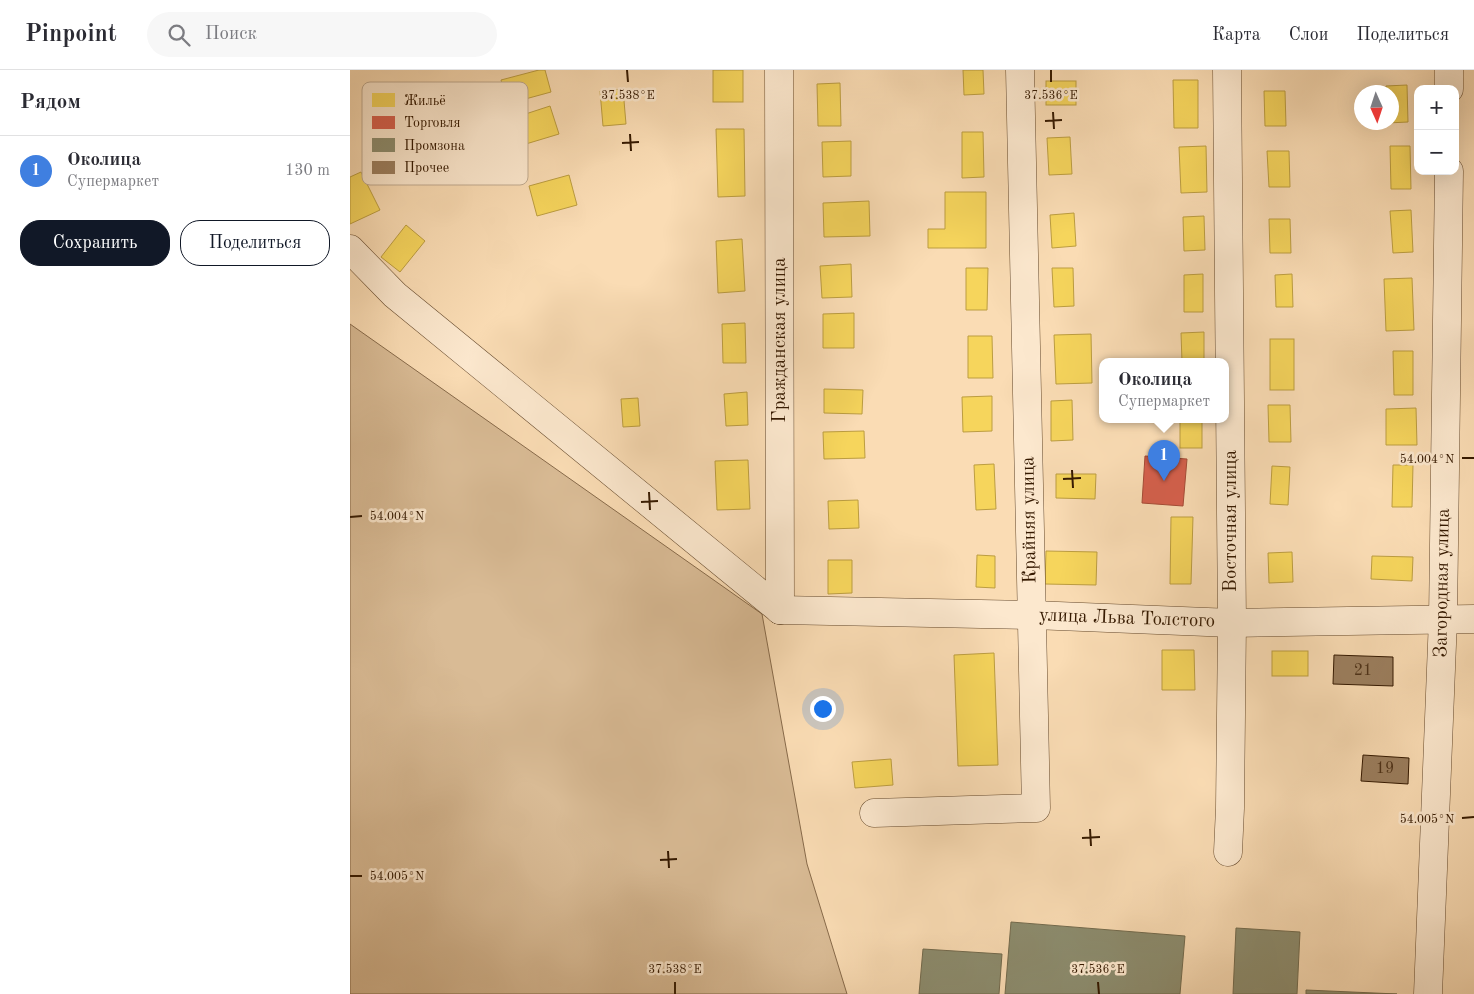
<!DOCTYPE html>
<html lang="ru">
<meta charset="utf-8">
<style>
:root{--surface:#fff;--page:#f7f7f7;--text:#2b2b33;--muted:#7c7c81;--line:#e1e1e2;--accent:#111827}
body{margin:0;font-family:"Old Standard TT",serif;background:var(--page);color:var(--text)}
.controls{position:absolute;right:15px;top:15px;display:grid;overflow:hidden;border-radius:10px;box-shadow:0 5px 20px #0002}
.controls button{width:45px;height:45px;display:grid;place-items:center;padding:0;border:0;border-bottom:1px solid var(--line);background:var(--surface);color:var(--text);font:25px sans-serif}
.compass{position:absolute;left:1004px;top:15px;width:45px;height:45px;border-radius:50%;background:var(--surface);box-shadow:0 5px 20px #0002;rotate:177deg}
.you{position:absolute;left:472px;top:638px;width:18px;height:18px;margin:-12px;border:4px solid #fff;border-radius:50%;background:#1a73e8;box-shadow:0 0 0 8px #1a73e833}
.badge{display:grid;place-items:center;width:32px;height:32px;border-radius:50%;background:var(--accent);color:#fff;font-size:16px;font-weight:700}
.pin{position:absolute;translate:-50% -41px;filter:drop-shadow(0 1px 2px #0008)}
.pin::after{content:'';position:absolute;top:26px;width:18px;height:15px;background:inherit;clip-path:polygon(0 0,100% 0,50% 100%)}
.popup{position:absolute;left:749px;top:288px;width:130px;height:65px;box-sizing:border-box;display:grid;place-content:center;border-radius:10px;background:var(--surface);filter:drop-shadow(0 1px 4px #0005);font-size:16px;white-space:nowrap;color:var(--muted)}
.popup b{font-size:19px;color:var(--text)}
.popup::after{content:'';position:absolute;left:50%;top:100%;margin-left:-10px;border:10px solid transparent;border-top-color:var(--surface)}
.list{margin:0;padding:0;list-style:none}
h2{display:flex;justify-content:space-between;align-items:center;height:65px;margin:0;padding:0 20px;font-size:21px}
h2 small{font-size:16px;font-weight:400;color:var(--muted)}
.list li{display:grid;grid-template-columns:32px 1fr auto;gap:15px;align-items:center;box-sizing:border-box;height:70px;padding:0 20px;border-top:1px solid var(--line)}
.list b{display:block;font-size:19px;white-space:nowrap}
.list p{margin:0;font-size:16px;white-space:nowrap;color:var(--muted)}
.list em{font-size:16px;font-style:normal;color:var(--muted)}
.actions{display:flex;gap:10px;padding:15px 20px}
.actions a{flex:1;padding:11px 0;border:1px solid var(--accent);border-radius:20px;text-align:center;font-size:18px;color:var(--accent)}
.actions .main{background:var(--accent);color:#fff}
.icon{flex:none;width:28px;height:28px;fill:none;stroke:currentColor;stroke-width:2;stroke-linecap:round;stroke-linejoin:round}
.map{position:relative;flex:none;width:1124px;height:924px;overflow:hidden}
header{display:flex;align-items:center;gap:30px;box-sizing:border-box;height:70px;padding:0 25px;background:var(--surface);border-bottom:1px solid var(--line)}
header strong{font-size:24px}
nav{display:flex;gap:28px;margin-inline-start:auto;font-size:18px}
.search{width:350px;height:45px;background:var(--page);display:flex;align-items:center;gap:12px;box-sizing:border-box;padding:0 18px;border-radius:28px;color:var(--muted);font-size:19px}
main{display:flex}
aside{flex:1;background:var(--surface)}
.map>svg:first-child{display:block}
.green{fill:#d9bb95;stroke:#876a4a}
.homes{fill:#f6d55c;stroke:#bc9d40}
.shops{fill:#d6604d;stroke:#a64b36}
.industry{fill:#8c8c6e;stroke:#726a4d}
.building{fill:#9b7e5e;stroke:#351900}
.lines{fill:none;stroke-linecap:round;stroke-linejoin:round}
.minor-casing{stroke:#664a2d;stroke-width:29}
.minor{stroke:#fce8ce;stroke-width:28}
.ticks{fill:none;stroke:#351900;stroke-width:2}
.labels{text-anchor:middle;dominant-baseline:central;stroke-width:5;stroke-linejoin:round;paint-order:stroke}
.number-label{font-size:16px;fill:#4e3218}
.street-label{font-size:19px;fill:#351900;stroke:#fce8ce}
.key{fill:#fce8ce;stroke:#c0aa90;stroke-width:1}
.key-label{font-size:14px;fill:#351900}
.ticks-label{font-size:12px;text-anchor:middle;fill:#351900;stroke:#fce8ce;stroke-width:5;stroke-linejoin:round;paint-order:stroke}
</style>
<header>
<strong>Pinpoint</strong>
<div class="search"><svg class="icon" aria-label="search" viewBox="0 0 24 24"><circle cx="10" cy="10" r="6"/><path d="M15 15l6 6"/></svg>Поиск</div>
<nav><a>Карта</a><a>Слои</a><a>Поделиться</a></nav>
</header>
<main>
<aside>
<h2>Рядом<small></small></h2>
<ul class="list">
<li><span class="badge" style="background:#3f7fe0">1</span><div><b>Околица</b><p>Супермаркет</p></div><em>130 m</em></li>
</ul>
<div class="actions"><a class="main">Сохранить</a><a>Поделиться</a></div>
</aside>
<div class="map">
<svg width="1124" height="924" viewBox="0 0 1124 924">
<rect width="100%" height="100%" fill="#fadcb4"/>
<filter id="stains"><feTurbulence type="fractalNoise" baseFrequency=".004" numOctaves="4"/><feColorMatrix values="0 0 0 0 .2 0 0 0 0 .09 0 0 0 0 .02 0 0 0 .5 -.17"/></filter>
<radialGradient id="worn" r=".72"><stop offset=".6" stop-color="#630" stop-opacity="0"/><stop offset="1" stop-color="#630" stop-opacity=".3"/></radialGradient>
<!-- green -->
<path class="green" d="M0,254L412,544L457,794L497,924H0Z"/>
<!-- homes -->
<g class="homes">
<path d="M189,0H195L201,22L157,34L151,10Z"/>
<rect x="363" y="0" width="30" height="32"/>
<path d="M613,0H633L634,24L614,25Z"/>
<path d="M823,10H848V58H824Z"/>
<rect x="696" y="11" width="30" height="24"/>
<path d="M490,13L491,56H468L467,14Z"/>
<path d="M1057,15L1058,52L1037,53L1042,52V22H1036V16Z"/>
<path d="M273,19L276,54L253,56L250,21Z"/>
<path d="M914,21H935L936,56H915Z"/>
<path d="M200,36L209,64L156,80L148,53Z"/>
<path d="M366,59H394L395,126L368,127Z"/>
<path d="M612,62H633L634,107L612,108Z"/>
<path d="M720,67L722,104L699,105L697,68Z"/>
<path d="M501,71V106L473,107L472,72Z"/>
<path d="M856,76L857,122L831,123L829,77Z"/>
<path d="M1040,76H1060L1061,119H1041Z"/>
<path d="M917,81H939L940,117H919Z"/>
<path d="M11,102L30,140L0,154V107Z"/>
<path d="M219,105L227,135L187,146L179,116Z"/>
<path d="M595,122H636V178H578V159H595Z"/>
<path d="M519,131L520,166L474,167L473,133Z"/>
<path d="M1061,140L1063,182L1043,183L1040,141Z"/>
<path d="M724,143L726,176L702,178L700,145Z"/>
<path d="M854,146L855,180L834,181L833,147Z"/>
<path d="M919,149H940L941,183H920Z"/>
<path d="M56,155L75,171L50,202L31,187Z"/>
<path d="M392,169L395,221L368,223L366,171Z"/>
<path d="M501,194L502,227L472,228L470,196Z"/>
<path d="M616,198H638L637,240H616Z"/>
<path d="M702,198H723L724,236L704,237Z"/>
<path d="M853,204V242H834V205Z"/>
<path d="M942,204L943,237H926L925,205Z"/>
<path d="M1062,208L1064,260L1036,261L1034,209Z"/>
<path d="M504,243V278H473V244Z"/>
<path d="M395,253L396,293H373L372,254Z"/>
<path d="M854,262V292H832L831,263Z"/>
<path d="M741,264L742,313L706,314L704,265Z"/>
<path d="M618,266H642L643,308H618Z"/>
<rect x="920" y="269" width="24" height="51"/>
<path d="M1043,281H1063V325H1044Z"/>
<path d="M474,319L513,320L512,344L474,343Z"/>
<path d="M397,322L398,355L376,356L374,324Z"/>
<path d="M642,326V361L613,362L612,327Z"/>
<path d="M288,328L290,356L273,357L271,329Z"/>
<path d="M722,330L723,370L701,371V331Z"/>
<path d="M918,335H940L941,372H919Z"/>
<path d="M1066,338L1067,375H1036V339Z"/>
<rect x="830" y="350" width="22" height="28"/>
<path d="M514,361L515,388L474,389L473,362Z"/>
<path d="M398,390L400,439L367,440L365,391Z"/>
<path d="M644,394L646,439L626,440L624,395Z"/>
<path d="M1043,395H1063L1062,437H1042Z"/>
<path d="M922,396L940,397L938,435L920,434Z"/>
<path d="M706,404H746L745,429L706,428Z"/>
<path d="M508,430L509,458L479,459L478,431Z"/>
<path d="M821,447H843L841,514H820Z"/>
<path d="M696,481L747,482L746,515L695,514Z"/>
<path d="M942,482L943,512L919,513L918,483Z"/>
<path d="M627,485L645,486V518L626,517Z"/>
<path d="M1022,486L1063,487L1062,511L1021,509Z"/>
<path d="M478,490H502V523L478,524Z"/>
<path d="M812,580H844L845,620H812Z"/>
<rect x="922" y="581" width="36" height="25"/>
<path d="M644,583L648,695L608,696L604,585Z"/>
<path d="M541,689L543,715L505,718L502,692Z"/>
</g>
<!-- shops -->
<path class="shops" d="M795,386L837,389L833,436L792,433Z"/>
<!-- industry -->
<g class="industry">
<path d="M661,852L835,866L830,924H655Z"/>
<path d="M886,858L950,862L947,924H883Z"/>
<path d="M573,879L652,884L649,924H569Z"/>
<path d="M956,920L1047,924H956Z"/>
</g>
<!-- building -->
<g class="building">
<path d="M984,585L1043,587V616L983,614Z"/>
<path d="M1013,685L1059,688L1058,714L1011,711Z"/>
</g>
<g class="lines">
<defs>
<g id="minor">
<path d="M429,0L430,540"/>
<path d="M877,0L882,553L880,738L878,782"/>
<path d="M1099,0V19"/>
<path d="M0,179L45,225L430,540"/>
<path d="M430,540L683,545L882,553L1124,549"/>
<path d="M524,743L686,738L670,0"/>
<path d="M1078,924L1093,549L1099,101"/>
</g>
</defs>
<!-- minor casing -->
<use href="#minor" class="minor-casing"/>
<!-- minor -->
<use href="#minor" class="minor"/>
</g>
<!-- ticks -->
<path class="ticks" d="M277,0L278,12M701,0V12M703,42L704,59M695,51L712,50M280,64L281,81M272,73L289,72M1112,388H1124M722,400L723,418M713,409L731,408M299,422L300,440M291,432L308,431M0,447L12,446M1112,748L1124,747M740,759L741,776M732,768L750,767M318,781L319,798M310,790L327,789M0,806H12M325,912V924M748,912L749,924"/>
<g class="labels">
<!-- number labels -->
<g class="number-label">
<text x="1013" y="601">21</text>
<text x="1035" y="699">19</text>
</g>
<!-- street labels -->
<g class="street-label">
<text transform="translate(430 270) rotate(-90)">Гражданская улица</text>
<text transform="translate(680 450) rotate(-91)">Крайняя улица</text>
<text transform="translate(881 451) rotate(-90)">Восточная улица</text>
<text transform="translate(1093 513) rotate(-89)">Загородная улица</text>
<text transform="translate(777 549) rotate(2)">улица Льва Толстого</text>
</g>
</g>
<!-- legend -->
<rect x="12" y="12" width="166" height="103" rx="8" class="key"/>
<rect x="22" y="23" width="23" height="14" fill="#f6d55c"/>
<rect x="22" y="46" width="23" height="13" fill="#d6604d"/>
<rect x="22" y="68" width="23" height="14" fill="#8c8c6e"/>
<rect x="22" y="91" width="23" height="13" fill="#9b7e5e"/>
<g class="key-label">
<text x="54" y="35">Жильё</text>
<text x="54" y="57">Торговля</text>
<text x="54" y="80">Промзона</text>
<text x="54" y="102">Прочее</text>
</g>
<g class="ticks-label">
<text x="278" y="29">37.538°E</text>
<text x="701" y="29">37.536°E</text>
<text x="1077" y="393">54.004°N</text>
<text x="47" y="450">54.004°N</text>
<text x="1077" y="753">54.005°N</text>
<text x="47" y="810">54.005°N</text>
<text x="325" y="903">37.538°E</text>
<text x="748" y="903">37.536°E</text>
</g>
<rect width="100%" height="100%" filter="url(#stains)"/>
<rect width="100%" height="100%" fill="url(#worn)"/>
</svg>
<div class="controls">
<button>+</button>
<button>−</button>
</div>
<svg class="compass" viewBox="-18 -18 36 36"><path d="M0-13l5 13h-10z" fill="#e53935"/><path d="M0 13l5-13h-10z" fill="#7c7c81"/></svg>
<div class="you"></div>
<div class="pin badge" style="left:814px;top:411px;background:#3f7fe0">1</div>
<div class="popup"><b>Околица</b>Супермаркет</div>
</div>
</main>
